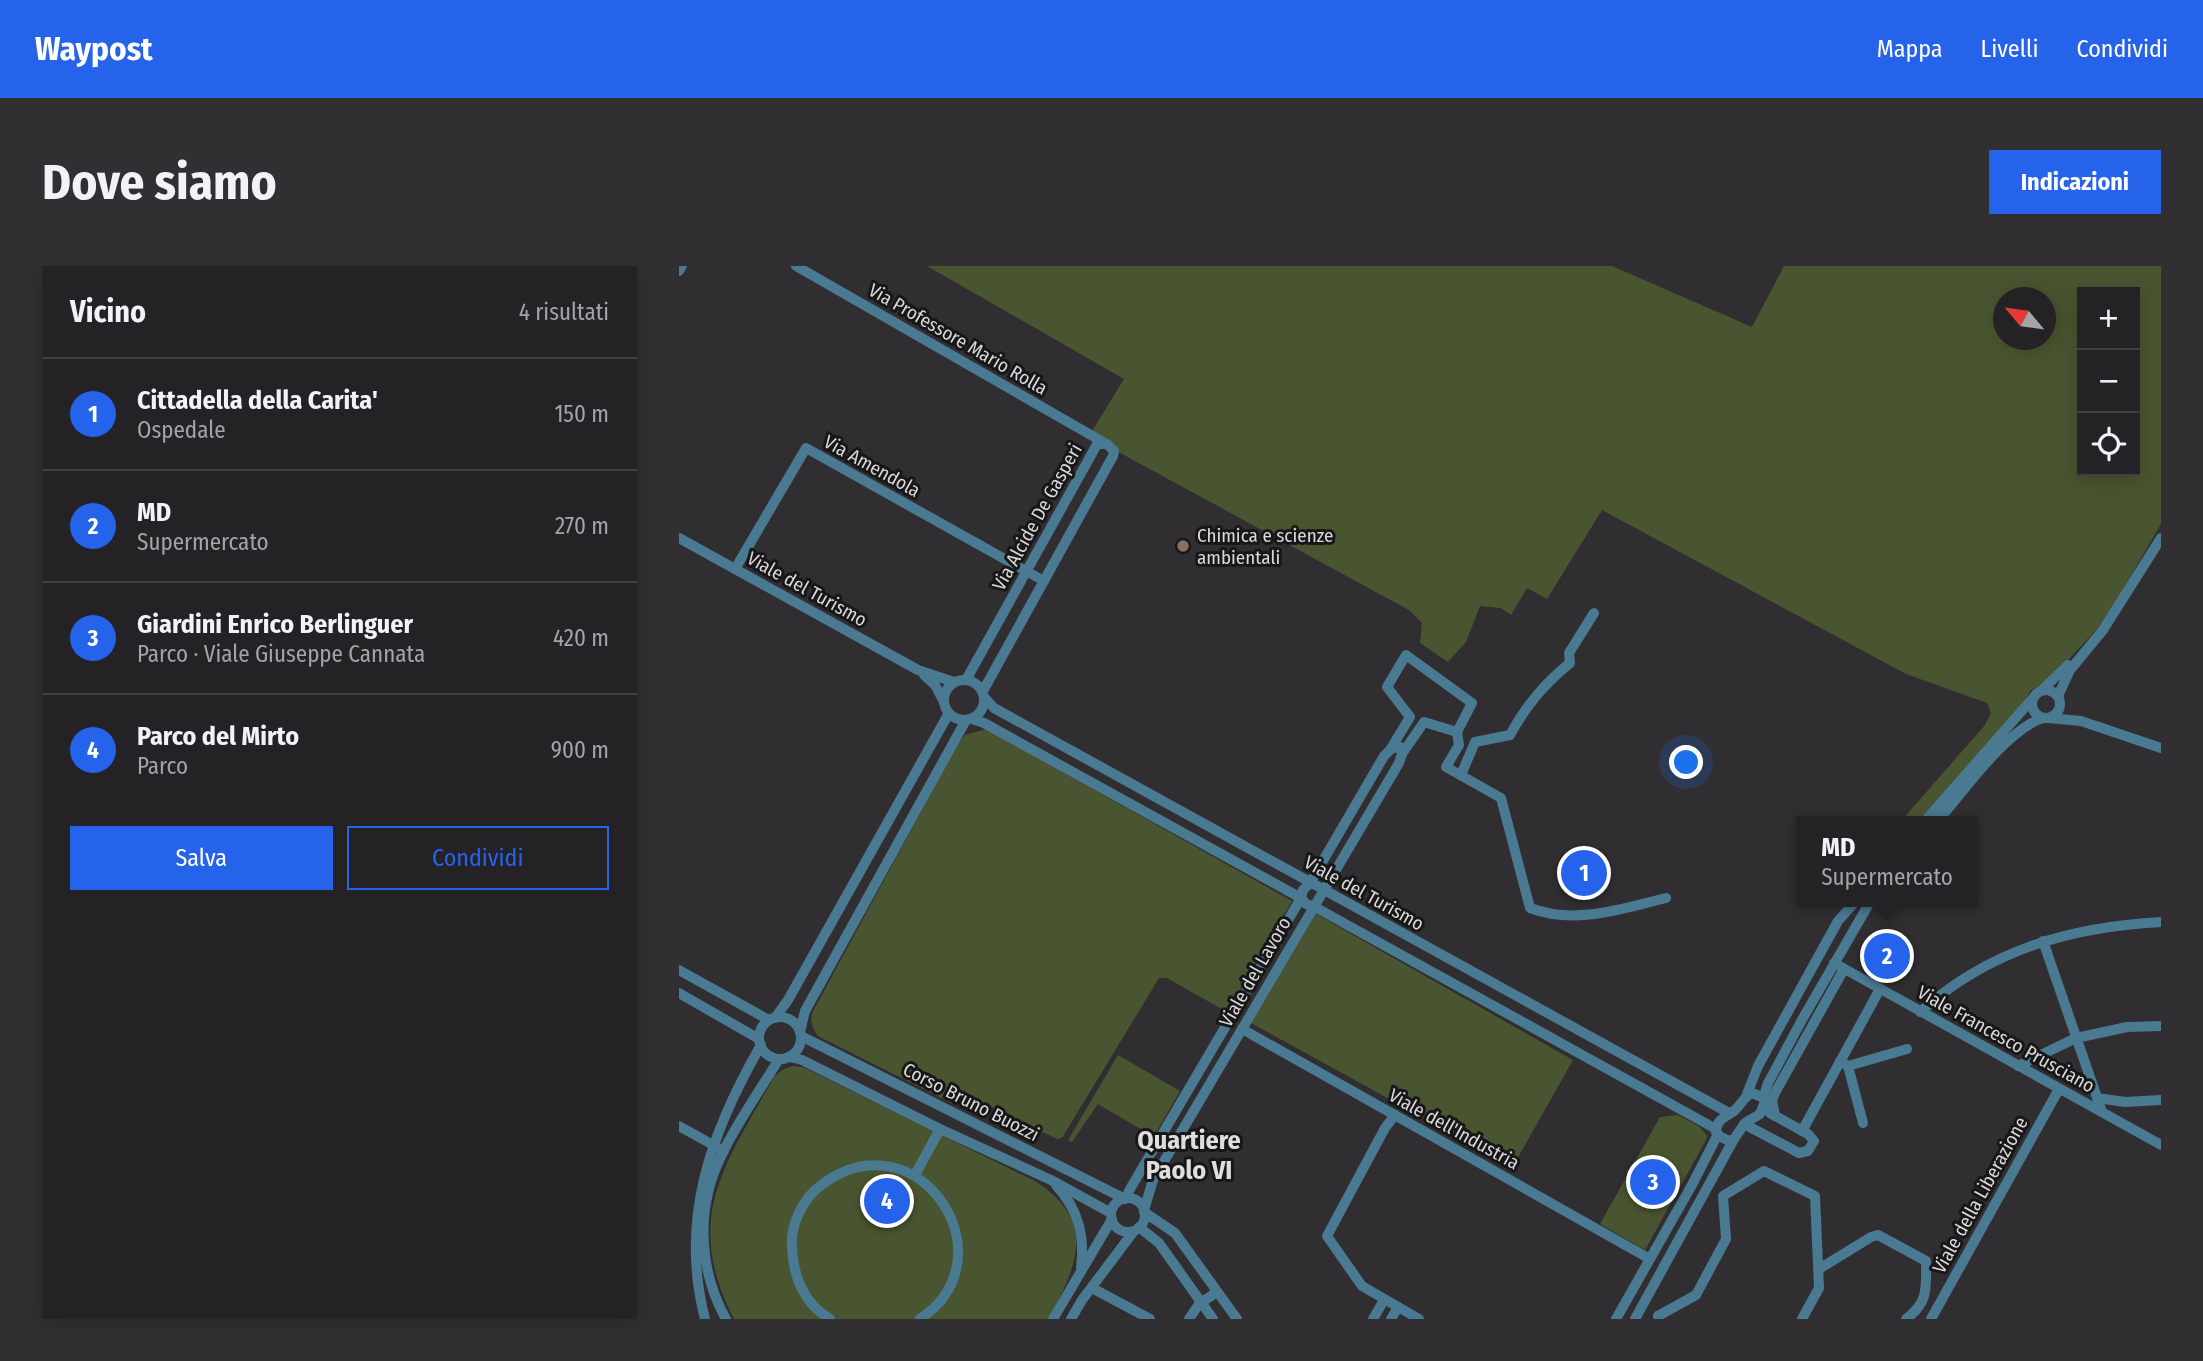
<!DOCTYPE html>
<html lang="it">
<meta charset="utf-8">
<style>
:root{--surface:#252225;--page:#312f32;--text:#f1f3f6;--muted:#a3a4a7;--line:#423f42;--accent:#2563eb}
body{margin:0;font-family:"Fira Sans Condensed",sans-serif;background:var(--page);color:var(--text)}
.controls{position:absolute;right:21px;top:21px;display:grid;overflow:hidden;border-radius:0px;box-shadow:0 4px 18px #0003}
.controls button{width:63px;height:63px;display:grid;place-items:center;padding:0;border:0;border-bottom:2px solid var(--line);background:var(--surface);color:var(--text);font:35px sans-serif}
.compass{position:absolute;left:1314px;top:21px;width:63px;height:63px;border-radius:50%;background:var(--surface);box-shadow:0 4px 18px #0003;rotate:299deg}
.you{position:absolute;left:1008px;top:497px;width:24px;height:24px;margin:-18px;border:5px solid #fff;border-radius:50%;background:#1a73e8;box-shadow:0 0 0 10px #1a73e833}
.badge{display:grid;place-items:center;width:46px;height:46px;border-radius:50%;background:var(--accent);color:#fff;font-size:23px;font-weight:700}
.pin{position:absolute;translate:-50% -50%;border:4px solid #fff;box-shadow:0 2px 7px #0006}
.popup{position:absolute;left:1117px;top:550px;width:182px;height:91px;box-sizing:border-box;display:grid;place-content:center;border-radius:0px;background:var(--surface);filter:drop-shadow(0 2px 5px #0005);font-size:23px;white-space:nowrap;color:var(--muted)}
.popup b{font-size:26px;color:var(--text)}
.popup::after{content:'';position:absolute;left:50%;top:100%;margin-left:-14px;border:14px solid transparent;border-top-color:var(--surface)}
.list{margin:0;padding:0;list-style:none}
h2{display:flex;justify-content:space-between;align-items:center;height:91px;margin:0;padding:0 28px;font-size:30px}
h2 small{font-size:23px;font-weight:400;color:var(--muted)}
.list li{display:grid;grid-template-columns:46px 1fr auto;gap:21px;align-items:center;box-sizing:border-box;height:112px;padding:0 28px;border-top:2px solid var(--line)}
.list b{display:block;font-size:26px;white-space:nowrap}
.list p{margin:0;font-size:23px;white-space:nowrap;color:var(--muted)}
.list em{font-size:23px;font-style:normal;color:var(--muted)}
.actions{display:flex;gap:14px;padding:21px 28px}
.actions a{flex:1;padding:16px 0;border:2px solid var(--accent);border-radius:0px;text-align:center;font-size:24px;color:var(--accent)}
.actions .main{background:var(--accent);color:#fff}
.icon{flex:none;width:38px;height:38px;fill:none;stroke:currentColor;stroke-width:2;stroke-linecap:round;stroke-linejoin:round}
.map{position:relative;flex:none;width:1482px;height:1053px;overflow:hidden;border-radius:0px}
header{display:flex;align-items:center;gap:42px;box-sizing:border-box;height:98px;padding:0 35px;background:var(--accent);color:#fff}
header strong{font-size:33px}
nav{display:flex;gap:38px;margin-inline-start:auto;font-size:24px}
.intro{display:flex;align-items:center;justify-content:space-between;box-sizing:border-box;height:168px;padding:0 42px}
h1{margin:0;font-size:49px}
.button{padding:18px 32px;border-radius:0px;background:var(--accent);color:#fff;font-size:24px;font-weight:700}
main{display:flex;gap:42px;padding:0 42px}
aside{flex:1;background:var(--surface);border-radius:0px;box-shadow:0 4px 18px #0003}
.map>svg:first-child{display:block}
.green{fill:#495530;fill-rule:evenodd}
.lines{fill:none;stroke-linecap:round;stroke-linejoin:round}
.minor{stroke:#4a7992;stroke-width:10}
.education-dot{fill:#8d6e63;stroke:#181718;stroke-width:2.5}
.labels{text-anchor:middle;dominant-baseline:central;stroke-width:6;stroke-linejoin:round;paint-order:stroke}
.street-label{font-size:19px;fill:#dad8da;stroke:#181718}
.poi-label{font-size:19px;fill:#dad8da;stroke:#181718;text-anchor:start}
.district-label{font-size:26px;font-weight:bold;fill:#e0dde1;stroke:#181718}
</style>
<header>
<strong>Waypost</strong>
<nav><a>Mappa</a><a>Livelli</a><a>Condividi</a></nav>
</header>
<div class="intro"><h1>Dove siamo</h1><a class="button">Indicazioni</a></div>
<main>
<aside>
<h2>Vicino<small>4 risultati</small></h2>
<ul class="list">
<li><span class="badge">1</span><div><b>Cittadella della Carita'</b><p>Ospedale</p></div><em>150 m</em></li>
<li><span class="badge">2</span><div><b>MD</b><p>Supermercato</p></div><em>270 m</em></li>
<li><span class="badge">3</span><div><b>Giardini Enrico Berlinguer</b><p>Parco · Viale Giuseppe Cannata</p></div><em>420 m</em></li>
<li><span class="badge">4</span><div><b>Parco del Mirto</b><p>Parco</p></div><em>900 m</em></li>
</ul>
<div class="actions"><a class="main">Salva</a><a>Condividi</a></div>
</aside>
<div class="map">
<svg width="1482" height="1053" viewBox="0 0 1482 1053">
<rect width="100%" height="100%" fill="#312e31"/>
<!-- green -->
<g class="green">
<path d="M248,0H933L1073,61L1105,0H1482V258L1426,354L1369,416L1352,424L1341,444L1243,555H1222L1306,459L1312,447L1308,437L1227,408L923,244L868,333L848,322L832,349L822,342L801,340L787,376L769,396L741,377L743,357L730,344L410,170L445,113ZM1403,26H1456V205H1403ZM1324,32H1366V74H1324Z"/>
<path d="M307,463L613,635L548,746L488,712H480L383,872L378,873L286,828L279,830L272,837L139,770C133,762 131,756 133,747L280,476L286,469Z"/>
<path d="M637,648L894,794L837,895L827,897L572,757Z"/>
<path d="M439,789L501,825L478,865L470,868L419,838L393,876L389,874Z"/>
<path d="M113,800L124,801L354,914C418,953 400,998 369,1053H55C3,952 46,899 95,811L103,804Z"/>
<path d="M999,849L1021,861L1028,870L1027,874L966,984L921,958L981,851Z"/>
</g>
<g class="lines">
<!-- minor -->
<g class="minor">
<path d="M117,0L424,176"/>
<path d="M0,5L3,0"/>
<path d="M0,272L239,404L275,416"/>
<path d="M56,303L127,182L365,315"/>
<path d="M245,409L256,419L265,436"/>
<circle cx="285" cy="434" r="20"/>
<path d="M287,414L416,182L418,178H428L435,185L434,190L304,425"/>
<circle cx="1367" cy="438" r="14"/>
<path d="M1362,425L1389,399"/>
<path d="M1379,430L1391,404L1424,364L1482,272"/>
<path d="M306,432L315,442L1050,847"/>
<path d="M1369,452L1402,455L1482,482"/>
<path d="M293,453L305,457L622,632L627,638L634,640L1037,863"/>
<path d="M778,466L780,479L767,501L822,532L851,642C896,659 942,643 987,632"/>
<path d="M711,484L731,451L708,421L727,389L793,437L778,466L745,456L723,488"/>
<path d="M782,509L796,476L831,469C847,440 864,419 891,397L890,387L915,347"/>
<path d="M1246,555L1355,431"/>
<path d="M1259,555C1284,526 1328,463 1364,452"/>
<path d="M1364,675L1423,846"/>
<path d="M1155,697L1482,879"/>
<path d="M0,704L90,754"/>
<path d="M0,727L80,773"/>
<path d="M1241,746C1310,684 1391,661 1482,656"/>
<circle cx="101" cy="772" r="21"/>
<path d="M96,752L109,734L270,447"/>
<path d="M563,763L971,993"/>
<path d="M121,766L126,745L287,454"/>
<path d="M122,770L446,933"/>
<path d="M111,791L123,794L261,863L372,914L432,947"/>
<path d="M1161,795L1169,800L1228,783"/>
<path d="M1169,800L1184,857"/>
<path d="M1339,800L1397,772L1448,761L1482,760"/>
<path d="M1073,827L1083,831L1086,836L1081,848L1066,857L1055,873L1050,875L1040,870L1037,866C1038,852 1046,852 1056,844C1063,838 1064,831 1073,827Z"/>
<path d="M1068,828L1079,800L1159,655L1176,636"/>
<path d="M1084,832L1089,817L1124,752L1191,636"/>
<path d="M1418,832L1446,836L1482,834"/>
<path d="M716,849L706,862L648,970L683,1020L740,1053"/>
<path d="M1096,850L1093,834L1097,825L1165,703"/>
<path d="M1065,858L1120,887L1129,885L1135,875L1129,868L1091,847"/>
<path d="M0,860L45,885"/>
<path d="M1123,865L1201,723"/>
<path d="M236,909L261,863"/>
<path d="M377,919C399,943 406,969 402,1002"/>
<path d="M447,932L451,923L622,632L624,624L631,617L705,490L713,482L721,481L723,488L720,497L474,914L465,944"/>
<circle cx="449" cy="949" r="17"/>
<path d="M465,946L496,967L558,1053"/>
<path d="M460,961L480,977L534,1053"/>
<path d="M1140,1003L1192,971L1199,969L1247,995C1247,1022 1250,1036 1227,1053"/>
<path d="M413,1022L471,1053"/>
<path d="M979,1050L1017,1029L1047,973L1044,930L1085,905L1136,930L1140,1022L1123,1053"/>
<path d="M26,1053C0,953 32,866 82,779"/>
<path d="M47,1053C26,1016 19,969 29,927C38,884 77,831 100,793"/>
<path d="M151,1053C125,1038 114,1010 113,981C111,959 124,933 141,920C237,846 335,990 241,1053"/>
<path d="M374,1053L433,953"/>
<path d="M392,1053L403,1034L455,965"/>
<path d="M510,1053L520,1038L538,1026"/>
<path d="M694,1053L705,1034"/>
<path d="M712,1053L719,1041"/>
<path d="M937,1053L1014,917L1039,868"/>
<path d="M956,1053L1055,873"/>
<path d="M1252,1053L1380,823"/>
</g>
</g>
<!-- markers -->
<circle class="education-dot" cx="504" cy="280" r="7"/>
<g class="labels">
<!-- street labels -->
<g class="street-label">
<text transform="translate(279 73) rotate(30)">Via Professore Mario Rolla</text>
<text transform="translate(193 200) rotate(29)">Via Amendola</text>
<text transform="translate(358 251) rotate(-61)">Via Alcide De Gasperi</text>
<text transform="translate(128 323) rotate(29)">Viale del Turismo</text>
<text transform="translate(685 627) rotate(29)">Viale del Turismo</text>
<text transform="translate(576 706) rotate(-60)">Viale del Lavoro</text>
<text transform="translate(1327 773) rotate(29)">Viale Francesco Prusciano</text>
<text transform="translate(292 836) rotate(27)">Corso Bruno Buozzi</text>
<text transform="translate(775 863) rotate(29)">Viale dell'Industria</text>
<text transform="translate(1301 929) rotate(-61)">Viale della Liberazione</text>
</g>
<!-- poi labels -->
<g class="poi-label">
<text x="518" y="269">Chimica e scienze<tspan x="518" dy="22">ambientali</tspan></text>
</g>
<!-- district labels -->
<g class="district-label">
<text x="510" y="874">Quartiere<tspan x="510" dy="30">Paolo VI</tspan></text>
</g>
</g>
</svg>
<div class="controls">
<button>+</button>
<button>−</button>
<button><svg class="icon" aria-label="locate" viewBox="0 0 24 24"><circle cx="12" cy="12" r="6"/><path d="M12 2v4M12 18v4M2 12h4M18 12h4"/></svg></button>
</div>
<svg class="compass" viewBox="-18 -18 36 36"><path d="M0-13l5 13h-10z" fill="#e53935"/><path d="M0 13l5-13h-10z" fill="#a3a4a7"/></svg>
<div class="you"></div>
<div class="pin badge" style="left:905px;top:607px">1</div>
<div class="pin badge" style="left:1208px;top:690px">2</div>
<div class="popup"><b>MD</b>Supermercato</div>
<div class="pin badge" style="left:974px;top:916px">3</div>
<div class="pin badge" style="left:208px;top:935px">4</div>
</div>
</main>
